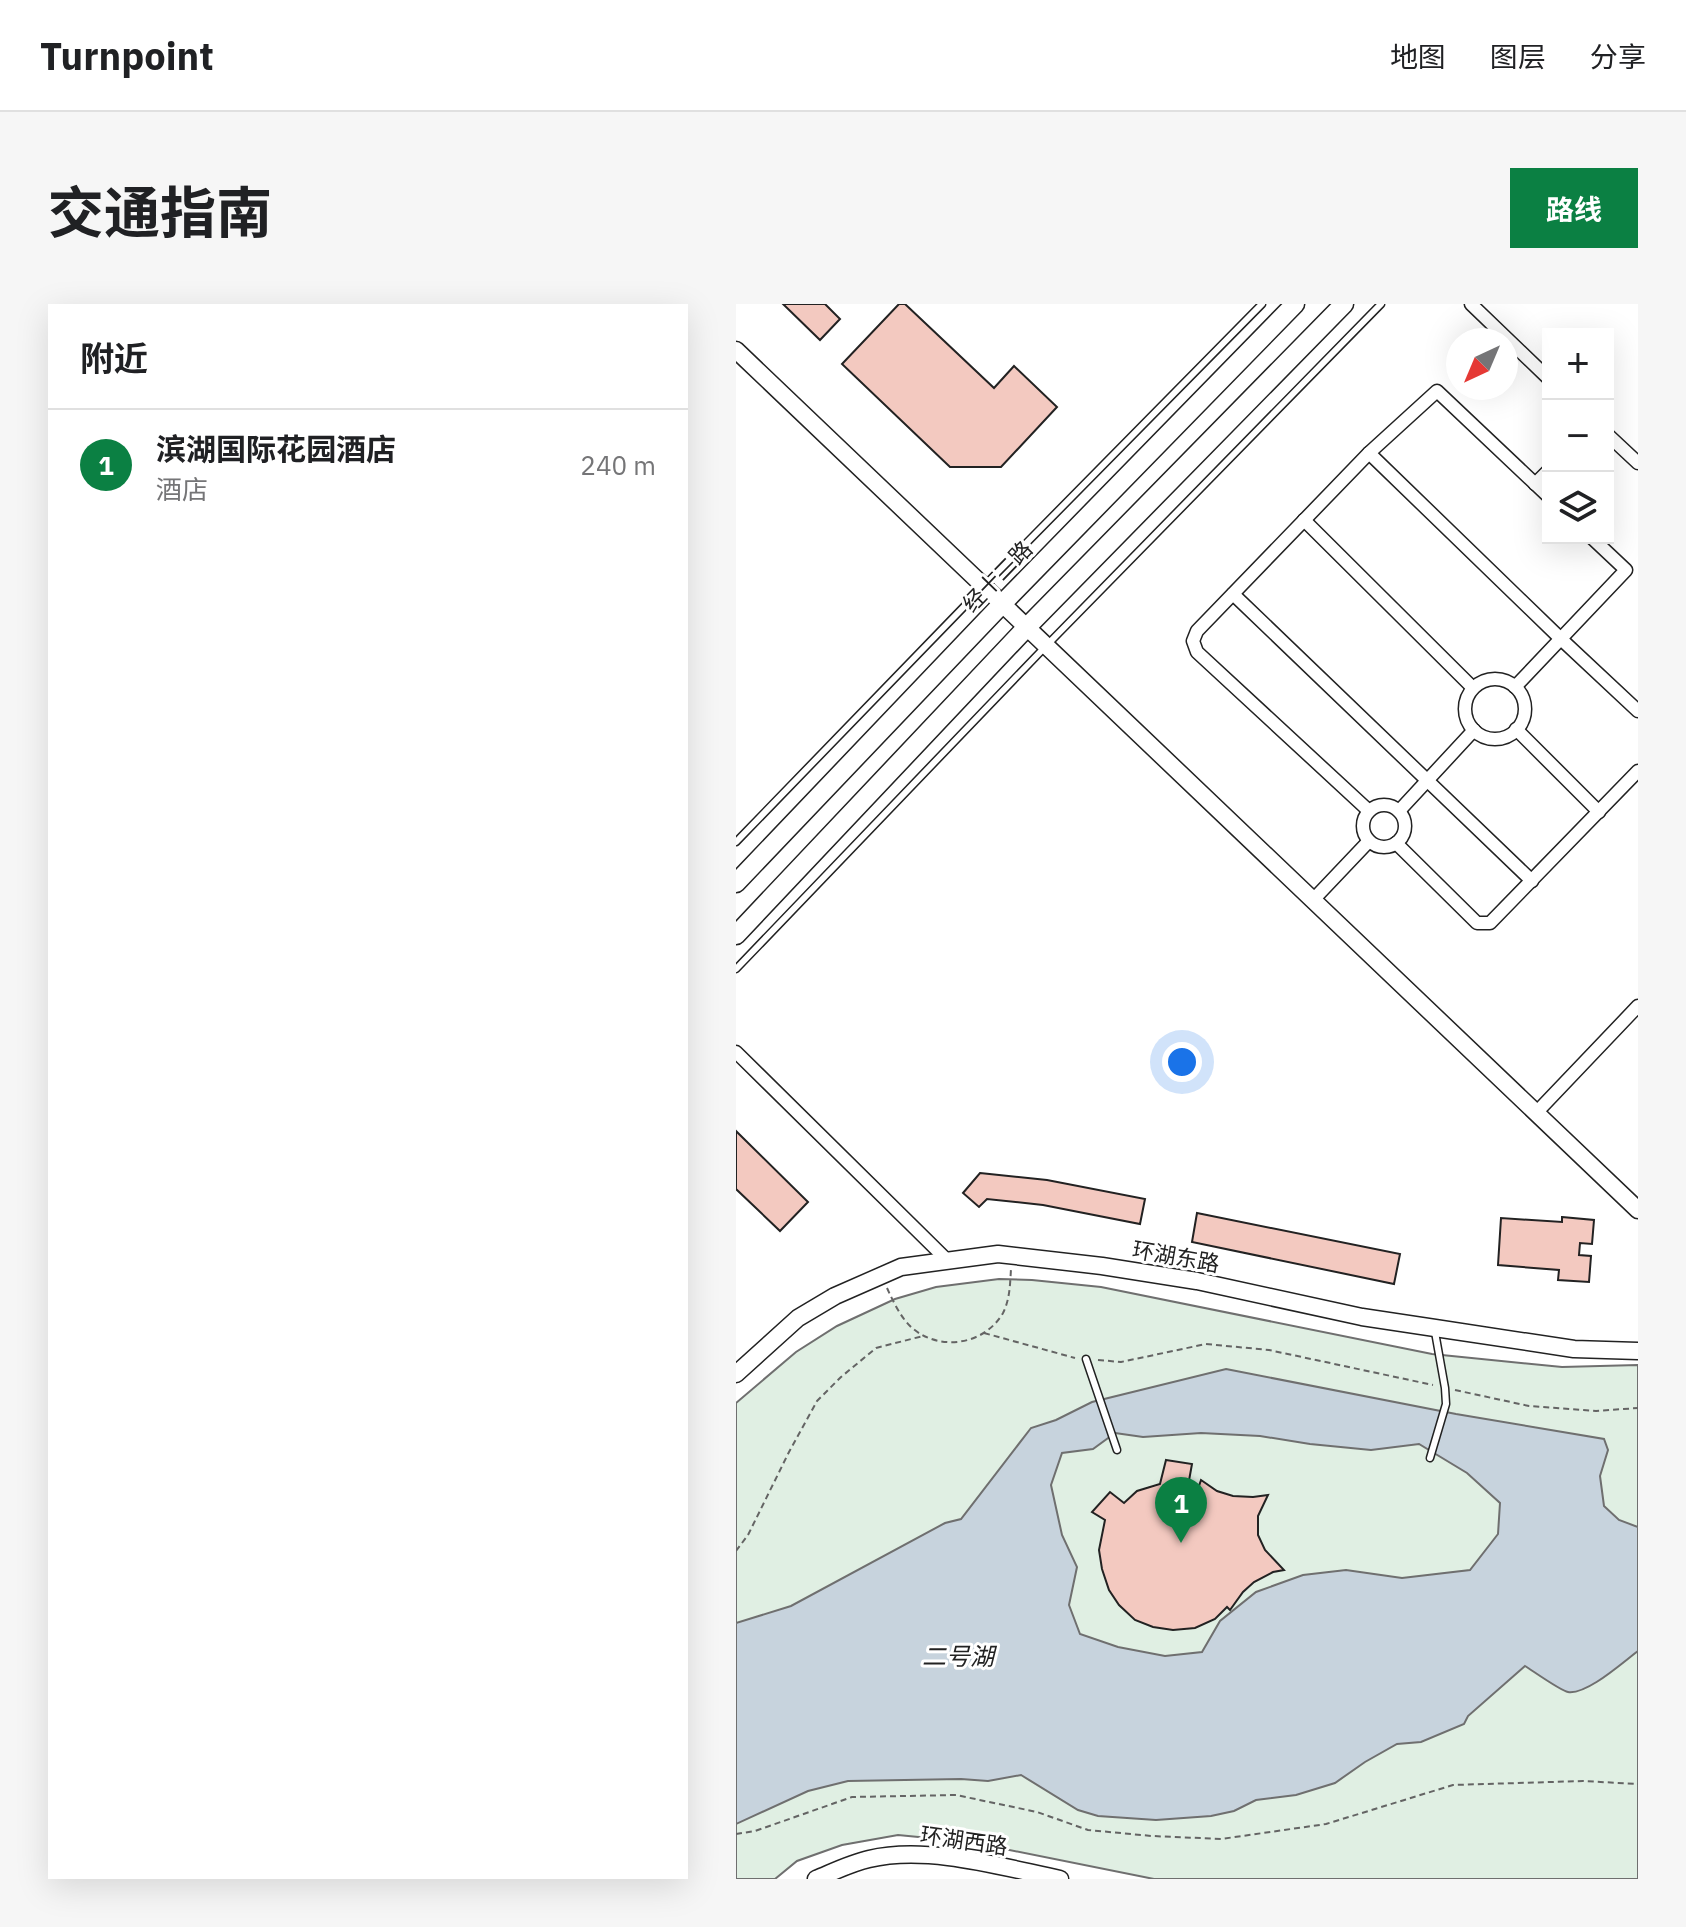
<!DOCTYPE html>
<html lang="zh">
<meta charset="utf-8">
<style>
:root{--surface:#fff;--page:#f6f6f6;--text:#202124;--muted:#757577;--line:#e0e0e0;--accent:#0b8043}
body{margin:0;font-family:"IBM Plex Sans","Noto Sans SC",sans-serif;background:var(--page);color:var(--text)}
.controls{position:absolute;right:24px;top:24px;display:grid;overflow:hidden;border-radius:0px;box-shadow:0 8px 32px #0002}
.controls button{width:72px;height:72px;display:grid;place-items:center;padding:0;border:0;border-bottom:2px solid var(--line);background:var(--surface);color:var(--text);font:40px sans-serif}
.compass{position:absolute;left:710px;top:24px;width:72px;height:72px;border-radius:50%;background:var(--surface);box-shadow:0 8px 32px #0002;rotate:224deg}
.you{position:absolute;left:446px;top:758px;width:28px;height:28px;margin:-20px;border:6px solid #fff;border-radius:50%;background:#1a73e8;box-shadow:0 0 0 12px #1a73e833}
.badge{display:grid;place-items:center;width:52px;height:52px;border-radius:50%;background:var(--accent);color:#fff;font-size:26px;font-weight:700}
.pin{position:absolute;translate:-50% -66px;filter:drop-shadow(0 2px 4px #0008)}
.pin::after{content:'';position:absolute;top:42px;width:28px;height:24px;background:inherit;clip-path:polygon(0 0,100% 0,50% 100%)}
.list{margin:0;padding:0;list-style:none}
h2{display:flex;justify-content:space-between;align-items:center;height:104px;margin:0;padding:0 32px;font-size:34px}
h2 small{font-size:26px;font-weight:400;color:var(--muted)}
.list li{display:grid;grid-template-columns:52px 1fr auto;gap:24px;align-items:center;box-sizing:border-box;height:112px;padding:0 32px;border-top:2px solid var(--line)}
.list b{display:block;font-size:30px;white-space:nowrap}
.list p{margin:0;font-size:26px;white-space:nowrap;color:var(--muted)}
.list em{font-size:26px;font-style:normal;color:var(--muted)}
.icon{flex:none;width:44px;height:44px;fill:none;stroke:currentColor;stroke-width:2;stroke-linecap:round;stroke-linejoin:round}
.map{position:relative;flex:none;width:902px;height:1575px;overflow:hidden;border-radius:0px}
header{display:flex;align-items:center;gap:48px;box-sizing:border-box;height:112px;padding:0 40px;background:var(--surface);border-bottom:2px solid var(--line)}
header strong{font-size:38px}
nav{display:flex;gap:44px;margin-inline-start:auto;font-size:28px}
.intro{display:flex;align-items:center;justify-content:space-between;box-sizing:border-box;height:192px;padding:0 48px}
h1{margin:0;font-size:56px}
.button{padding:20px 36px;border-radius:0px;background:var(--accent);color:#fff;font-size:28px;font-weight:700}
main{display:flex;gap:48px;padding:0 48px}
aside{flex:1;background:var(--surface);border-radius:0px;box-shadow:0 8px 32px #0002}
.map>svg:first-child{display:block}
.green{fill:#e0efe3;stroke:#6f6f6f;stroke-width:2}
.water{fill:#c7d3dd;stroke:#6f6f6f;stroke-width:2;fill-rule:evenodd}
.building{fill:#f3c9c0;stroke:#222;stroke-width:2}
.lines{fill:none;stroke-linecap:round;stroke-linejoin:round}
.service-casing{stroke:#222;stroke-width:9}
.minor-casing{stroke:#222;stroke-width:15}
.tertiary-casing{stroke:#222;stroke-width:19}
.secondary-casing{stroke:#222;stroke-width:21}
.path{stroke:#646464;stroke-width:2;stroke-dasharray:6 4;stroke-linecap:butt}
.service{stroke:#fff;stroke-width:6}
.minor{stroke:#fff;stroke-width:12}
.tertiary{stroke:#fff;stroke-width:16}
.secondary{stroke:#fff;stroke-width:18}
.labels{text-anchor:middle;dominant-baseline:central;stroke-width:6;stroke-linejoin:round;paint-order:stroke}
.street-label{font-size:22px;fill:#222;stroke:#fff}
.water-label{font-size:24px;font-style:italic;fill:#222;stroke:#fff}
</style>
<header>
<strong>Turnpoint</strong>
<nav><a>地图</a><a>图层</a><a>分享</a></nav>
</header>
<div class="intro"><h1>交通指南</h1><a class="button">路线</a></div>
<main>
<aside>
<h2>附近<small></small></h2>
<ul class="list">
<li><span class="badge">1</span><div><b>滨湖国际花园酒店</b><p>酒店</p></div><em>240 m</em></li>
</ul>
</aside>
<div class="map">
<svg width="902" height="1575" viewBox="0 0 902 1575">
<rect width="100%" height="100%" fill="#fff"/>
<!-- green -->
<path class="green" d="M263,975L296,976L365,983L696,1050L826,1063L902,1061V1575H418L234,1538L162,1531L106,1541L61,1557L39,1575H0V1099L60,1048L101,1022L159,995L200,983Z"/>
<!-- water -->
<path class="water" d="M490,1065L720,1110L868,1135L872,1146L864,1172L868,1202L883,1216L902,1223V1347C887,1358 851,1391 832,1388C825,1387 797,1367 789,1362L732,1412L728,1420L685,1438L661,1440L629,1458L599,1479L560,1491L520,1496L498,1507L475,1512L420,1516L362,1512L342,1506L285,1471L252,1477L225,1475L112,1477L72,1487L0,1520V1319L55,1302L209,1219L225,1215L295,1124L320,1116L356,1098ZM379,1129L407,1133L465,1129L524,1132L574,1140L635,1146L683,1140L731,1169L764,1199L762,1230L734,1266L666,1274L610,1266L567,1271L520,1288L484,1317L466,1348L429,1352L382,1343L344,1330L333,1301L341,1263L326,1231L315,1181L326,1149L357,1145Z"/>
<!-- building -->
<g class="building">
<path d="M47,0H89L104,15L84,36Z"/>
<path d="M163,0H169L258,84L278,62L321,103L265,163H214L106,60Z"/>
<path d="M0,827L72,898L44,927L0,885Z"/>
<path d="M244,869L311,876L409,895L404,920L307,901L251,895L243,903L227,889Z"/>
<path d="M461,909L664,950L658,980L456,938Z"/>
<path d="M826,913L858,916L856,940L844,939L843,951L855,952L853,978L822,976L823,966L762,961L765,914L826,918Z"/>
<path d="M430,1156L456,1160L452,1182L462,1185L465,1176L481,1187L497,1192L517,1193L532,1191L522,1212V1231L529,1246L548,1266L537,1268L518,1278L507,1288L494,1306L491,1303L479,1315L459,1324L437,1326L417,1323L399,1316L383,1301L373,1286L366,1265L363,1246L369,1216L356,1208L374,1188L388,1199L401,1187L424,1180Z"/>
</g>
<g class="lines">
<defs>
<g id="service">
<path d="M0,538L248,282L526,0"/>
<path d="M0,665L310,342L645,0"/>
<path d="M350,1055L381,1146"/>
<path d="M694,1154L710,1100L709,1084L699,1028"/>
</g>
<g id="minor">
<path d="M735,0L812,74"/>
<path d="M872,131L902,159"/>
<path d="M633,149L825,335L902,407"/>
<path d="M799,180L812,167"/>
<path d="M568,216L737,384"/>
<path d="M497,290L796,577"/>
<circle cx="759" cy="405" r="30"/>
<path d="M779,383L890,266L856,234"/>
<path d="M780,425L863,508"/>
<circle cx="648" cy="522" r="21"/>
<path d="M633,507L461,348L457,337L461,327L633,149L701,87L812,192"/>
<path d="M663,507L738,426"/>
<path d="M660,539L741,619H754L902,467"/>
<path d="M577,596L633,537"/>
<path d="M0,748L211,956"/>
<path d="M800,809L902,702"/>
</g>
<g id="tertiary">
<path d="M0,46L902,906"/>
<path d="M0,1070L62,1014L99,992L165,963L262,950L366,962L461,977L626,1013L699,1024L838,1045L902,1047"/>
<path d="M80,1575C97,1568 115,1559 133,1555C191,1541 266,1563 324,1575"/>
</g>
<g id="secondary">
<path d="M0,579L266,300L559,0"/>
<path d="M0,631L290,324L608,0"/>
</g>
</defs>
<!-- service casing -->
<use href="#service" class="service-casing"/>
<!-- minor casing -->
<use href="#minor" class="minor-casing"/>
<!-- tertiary casing -->
<use href="#tertiary" class="tertiary-casing"/>
<!-- secondary casing -->
<use href="#secondary" class="secondary-casing"/>
<!-- path -->
<g class="path">
<path d="M151,984C157,997 164,1012 174,1022C201,1048 248,1042 267,1009C274,995 274,980 275,965"/>
<path d="M248,1029L339,1054"/>
<path d="M362,1056L385,1058L470,1040L533,1046L697,1081"/>
<path d="M719,1086L793,1102L860,1107L902,1104"/>
<path d="M0,1247L12,1231L53,1148L81,1097L105,1073L140,1044L187,1032"/>
<path d="M0,1530L19,1527L116,1493L220,1491L301,1508L352,1526L416,1532L485,1535L590,1520L717,1481L847,1477L902,1480"/>
</g>
<!-- service -->
<use href="#service" class="service"/>
<!-- minor -->
<use href="#minor" class="minor"/>
<!-- tertiary -->
<use href="#tertiary" class="tertiary"/>
<!-- secondary -->
<use href="#secondary" class="secondary"/>
</g>
<g class="labels">
<!-- street labels -->
<g class="street-label">
<text transform="translate(261 272) rotate(-46)">经十二路</text>
<text transform="translate(440 952) rotate(10)">环湖东路</text>
<text transform="translate(228 1536) rotate(8)">环湖西路</text>
</g>
<!-- water labels -->
<g class="water-label">
<text x="222" y="1352">二号湖</text>
</g>
</g>
</svg>
<div class="controls">
<button>+</button>
<button>−</button>
<button><svg class="icon" aria-label="layers" viewBox="0 0 24 24"><path d="M12 4l9 5-9 5-9-5zM3 14l9 5 9-5"/></svg></button>
</div>
<svg class="compass" viewBox="-18 -18 36 36"><path d="M0-13l5 13h-10z" fill="#e53935"/><path d="M0 13l5-13h-10z" fill="#757577"/></svg>
<div class="you"></div>
<div class="pin badge" style="left:445px;top:1239px">1</div>
</div>
</main>
